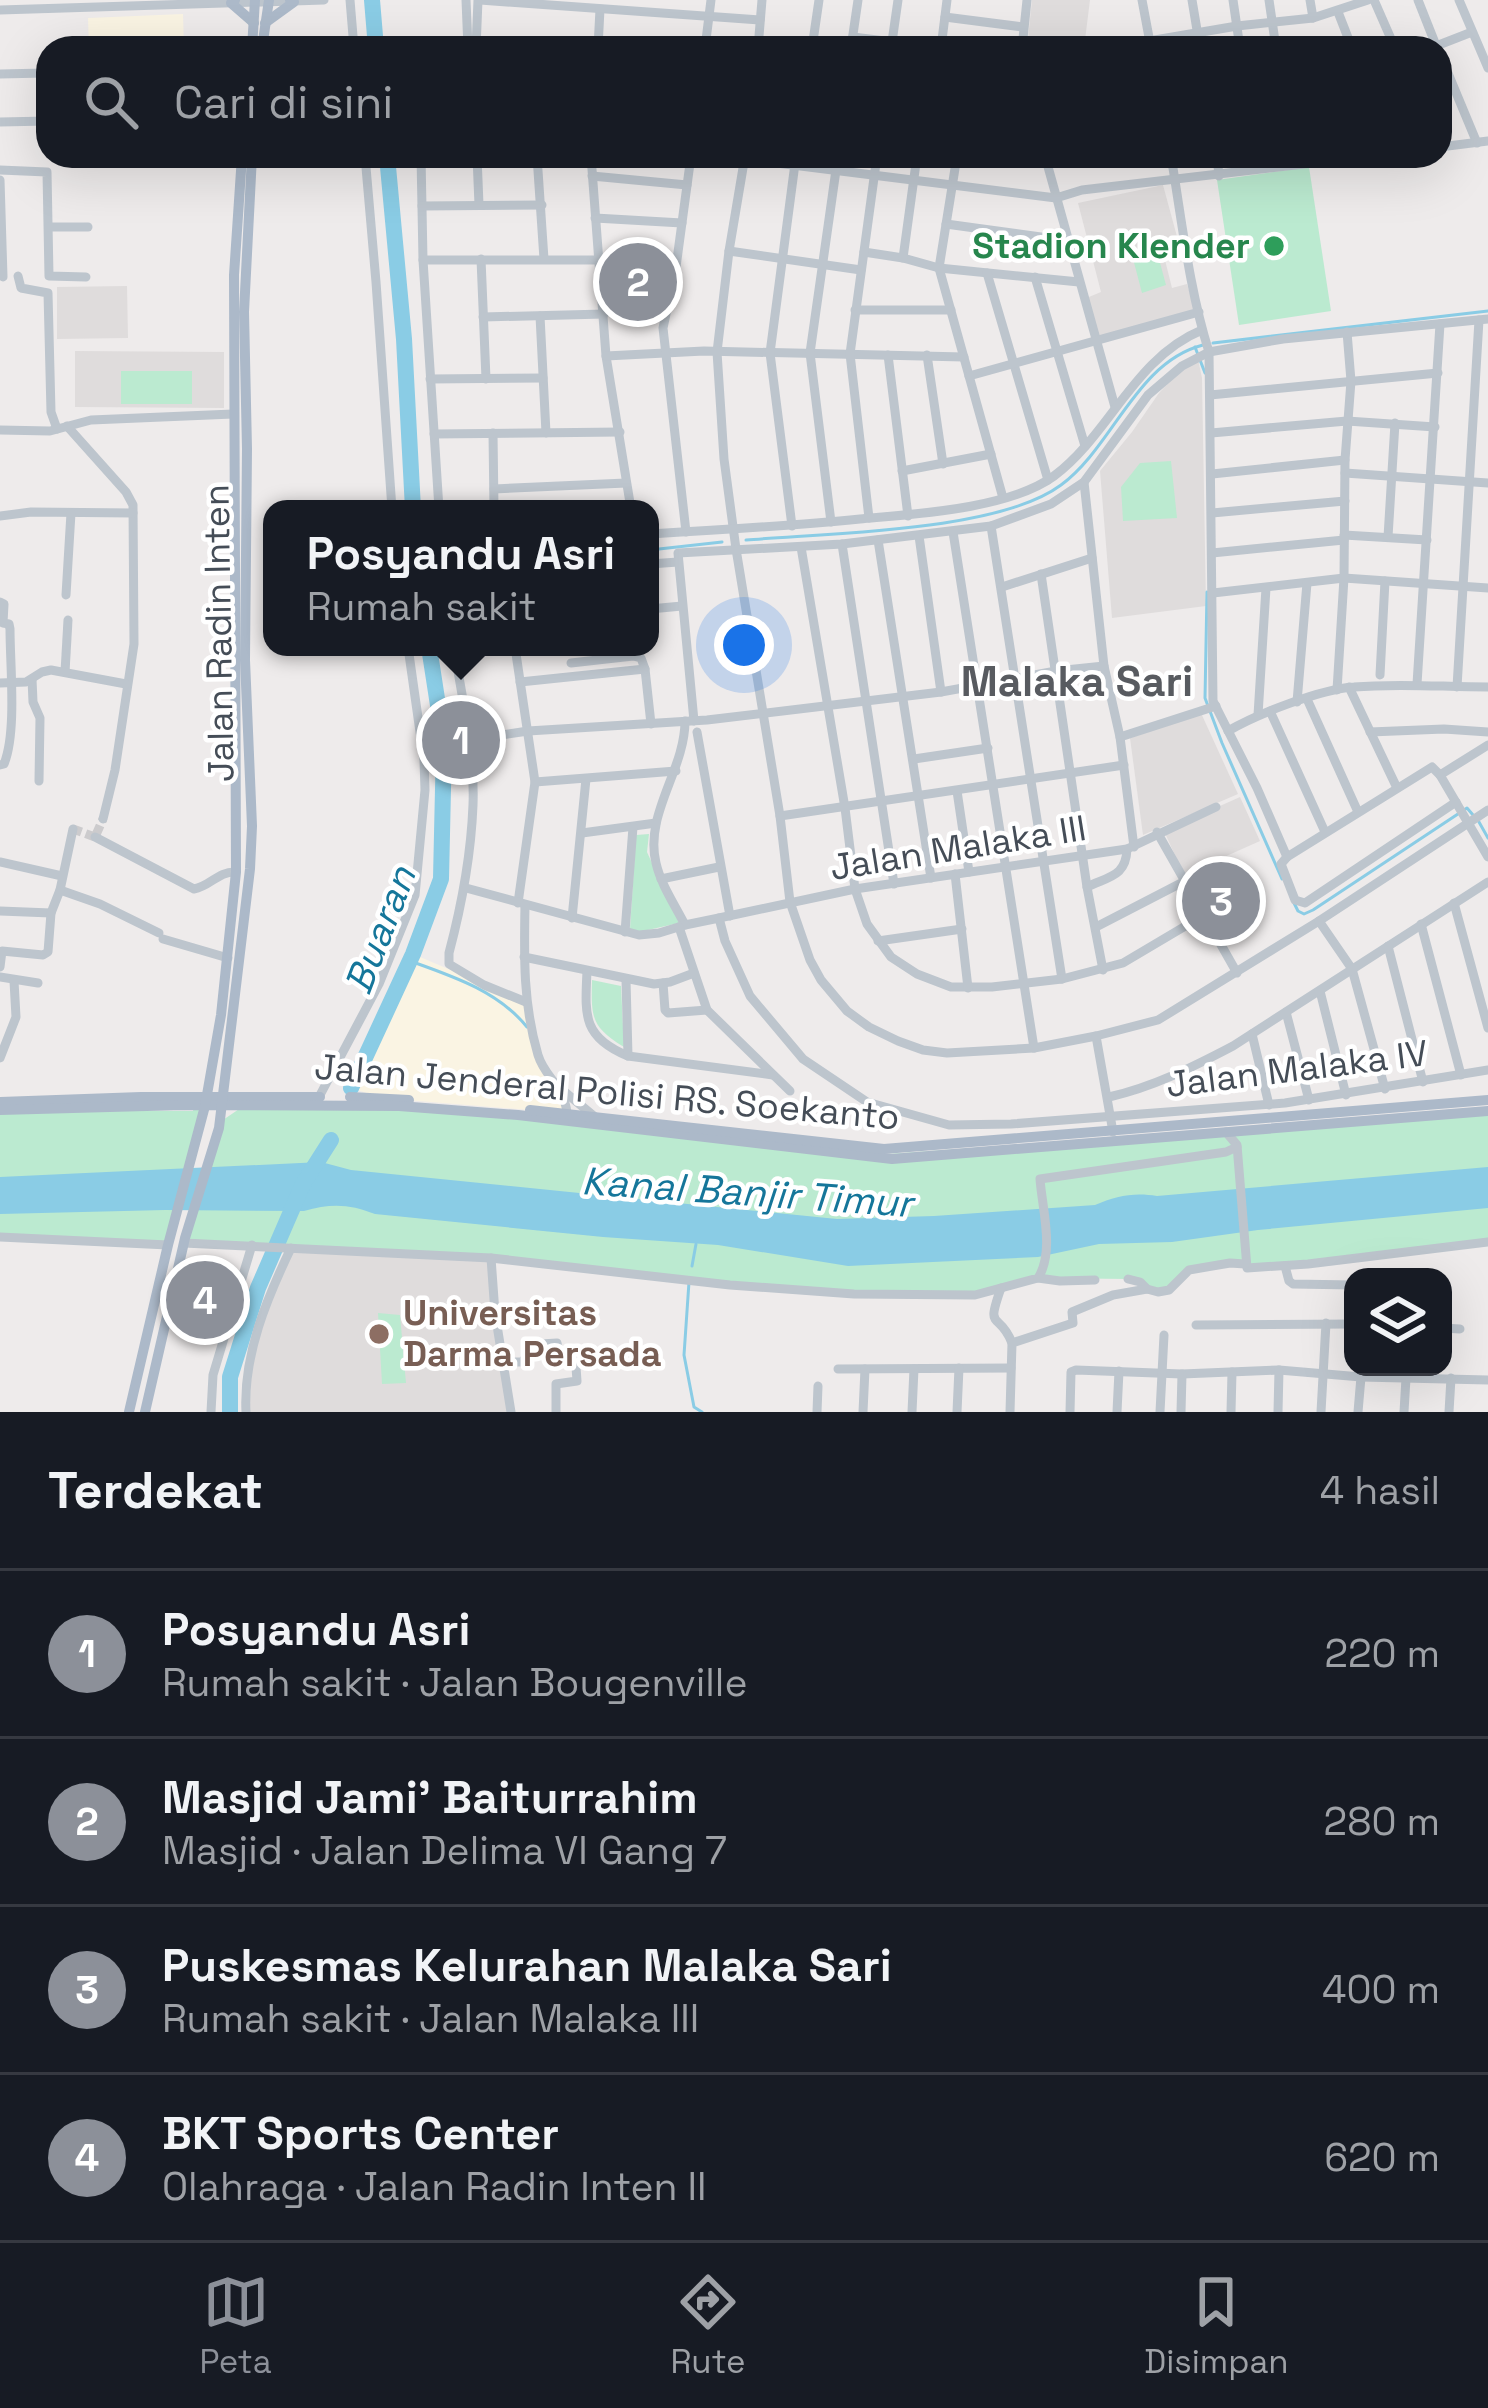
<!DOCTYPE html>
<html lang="id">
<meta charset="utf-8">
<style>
:root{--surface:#171b24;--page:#20242c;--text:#f1f3f6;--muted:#9ea1a6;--line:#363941;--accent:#8c9099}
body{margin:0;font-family:"Space Grotesk",sans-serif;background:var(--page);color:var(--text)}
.controls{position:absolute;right:36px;bottom:36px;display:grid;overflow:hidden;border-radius:24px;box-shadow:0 12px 48px #0002}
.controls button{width:108px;height:108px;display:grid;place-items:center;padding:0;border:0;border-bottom:3px solid var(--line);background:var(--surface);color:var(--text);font:60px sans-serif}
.you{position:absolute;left:744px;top:645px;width:42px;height:42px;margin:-30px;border:9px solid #fff;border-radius:50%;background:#1a73e8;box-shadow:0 0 0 18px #1a73e833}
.badge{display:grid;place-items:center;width:78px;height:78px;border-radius:50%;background:var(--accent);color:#fff;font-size:39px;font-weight:700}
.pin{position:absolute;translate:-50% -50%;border:6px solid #fff;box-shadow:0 3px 12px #0006}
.popup{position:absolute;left:263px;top:500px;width:396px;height:156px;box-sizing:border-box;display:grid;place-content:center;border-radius:24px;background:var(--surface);filter:drop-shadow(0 3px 9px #0005);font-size:39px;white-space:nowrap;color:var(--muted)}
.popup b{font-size:45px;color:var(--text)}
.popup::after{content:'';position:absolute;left:50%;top:100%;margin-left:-24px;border:24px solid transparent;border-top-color:var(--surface)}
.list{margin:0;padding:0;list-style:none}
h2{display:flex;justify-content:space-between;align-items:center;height:156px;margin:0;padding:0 48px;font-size:51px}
h2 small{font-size:39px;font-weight:400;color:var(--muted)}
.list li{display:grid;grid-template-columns:78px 1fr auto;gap:36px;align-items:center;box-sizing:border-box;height:168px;padding:0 48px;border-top:3px solid var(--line)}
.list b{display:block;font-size:45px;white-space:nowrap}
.list p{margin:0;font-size:39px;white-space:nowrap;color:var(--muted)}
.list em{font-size:39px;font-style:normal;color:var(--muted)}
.icon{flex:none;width:66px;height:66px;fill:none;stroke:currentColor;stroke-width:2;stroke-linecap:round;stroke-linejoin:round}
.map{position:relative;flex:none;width:1488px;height:1412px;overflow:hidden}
.search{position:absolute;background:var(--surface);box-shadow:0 12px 48px #0002;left:36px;right:36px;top:36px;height:132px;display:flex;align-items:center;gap:30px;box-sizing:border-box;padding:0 42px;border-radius:36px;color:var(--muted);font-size:45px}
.sheet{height:828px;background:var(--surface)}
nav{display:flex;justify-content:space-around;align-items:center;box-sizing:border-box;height:168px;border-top:3px solid var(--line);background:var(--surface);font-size:33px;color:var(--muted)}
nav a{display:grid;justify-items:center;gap:6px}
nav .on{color:var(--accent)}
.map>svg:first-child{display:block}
.commercial{fill:#faf4e3}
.education{fill:#dfdcdc}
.green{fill:#bbead0}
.water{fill:#8acce5}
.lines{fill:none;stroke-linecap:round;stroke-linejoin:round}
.stream{stroke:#8acce5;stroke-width:3}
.river{stroke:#8acce5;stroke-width:16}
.minor-tunnel{stroke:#cccbcd;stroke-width:9;stroke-dasharray:9 4.5;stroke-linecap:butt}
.minor{stroke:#bdc5cd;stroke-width:9}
.major{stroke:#acb9c9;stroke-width:10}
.leisure-dot{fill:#2e9e5b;stroke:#fff;stroke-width:4.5}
.education-dot{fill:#8d6e63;stroke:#fff;stroke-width:4.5}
.labels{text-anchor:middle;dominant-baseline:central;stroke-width:9;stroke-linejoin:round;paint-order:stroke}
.leisure-label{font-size:36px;font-weight:bold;fill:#27864d;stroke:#fff;text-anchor:end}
.street-label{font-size:36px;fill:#454d57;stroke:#fff}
.education-label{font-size:36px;font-weight:bold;fill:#785e54;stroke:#fff;text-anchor:start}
.water-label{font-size:39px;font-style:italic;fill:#15769a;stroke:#fff}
.quarter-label{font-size:42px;font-weight:bold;fill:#585b60;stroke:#fff}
</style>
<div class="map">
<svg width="1488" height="1412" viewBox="0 0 1488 1412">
<rect width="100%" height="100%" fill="#eeebeb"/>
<!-- commercial -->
<g class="commercial">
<path d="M183,14L184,48H89L88,18Z"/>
<path d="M413,954L526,1002L540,1061L567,1113L382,1098L351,1088Z"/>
</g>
<!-- education -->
<g class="education">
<path d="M1032,0H1090L1085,40L1064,48H1027Z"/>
<path d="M1163,185L1182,255L1165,260L1172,288L1187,284L1195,309L1096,339L1084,299L1101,292L1078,203Z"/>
<path d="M127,286L128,338L57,339V287Z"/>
<path d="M75,351L224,352V408L75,407Z"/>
<path d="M1198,359L1202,378L1206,606L1112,618L1100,471L1132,432L1159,393L1183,368Z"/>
<path d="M1201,713L1238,794L1143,835L1130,738Z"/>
<path d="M1240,797L1260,841L1184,875L1164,831Z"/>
<path d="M291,1248L491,1258L510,1412H246L253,1350Z"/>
</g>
<!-- green -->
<g class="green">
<path d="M1309,167L1331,311L1239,325L1217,180Z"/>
<path d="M1155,244L1166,285L1142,293L1131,251Z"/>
<rect x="121" y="371" width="71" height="33"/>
<path d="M1171,461L1177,518L1123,521L1121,487L1140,463Z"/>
<path d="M649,834L647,852L679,923L639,932L630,929L636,835Z"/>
<path d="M592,980L621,986L624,1047C591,1027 591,1017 592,980Z"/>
<path d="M194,1105L205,1106L168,1245L0,1237V1110L193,1111Z"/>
<path d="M245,1105L399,1106L860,1156L1488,1111V1241L1308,1264H1245L1189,1270L1174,1286L1158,1292L1128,1279L1038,1278L987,1293L854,1294L491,1258L184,1243L220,1122Z"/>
<path d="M378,1313L400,1315L406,1383L382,1384Z"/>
</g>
<!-- water -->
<path class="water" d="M321,1162L351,1170L837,1219L934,1216L1095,1205C1116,1196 1134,1192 1157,1196L1488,1167V1208L1258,1230L1172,1242L1099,1244L1038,1257L848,1266L718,1245L603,1237L375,1214C350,1204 331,1203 304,1211L165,1210L0,1214V1177Z"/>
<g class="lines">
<!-- stream -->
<g class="stream">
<path d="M1213,343L1488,311"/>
<path d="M1195,347L1205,373"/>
<path d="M746,540C827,533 998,532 1061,485C1113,447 1136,362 1203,345"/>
<path d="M650,550L722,542"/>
<path d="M1207,592L1205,698L1222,743L1282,879"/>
<path d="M1479,822L1488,838"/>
<path d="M1294,903L1298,911L1304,914L1313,910L1467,808L1473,815"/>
<path d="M410,961C452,976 498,991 527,1027"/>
<path d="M692,1266L696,1244"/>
<path d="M689,1282L684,1355L694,1407L702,1412"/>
</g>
<!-- river -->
<g class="river">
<path d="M372,0L376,48"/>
<path d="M387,156L404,339L413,509"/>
<path d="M351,1088L413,954L441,879L444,744L429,647"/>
<path d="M230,1412V1377L258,1288L303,1184L331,1140"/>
</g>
<!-- minor-tunnel -->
<path class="minor-tunnel" d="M73,829L95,837L103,819"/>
<!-- minor -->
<g class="minor">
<path d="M350,0L354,48"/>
<path d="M466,0L468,48"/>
<path d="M480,0L760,20"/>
<path d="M1142,0L1151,48"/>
<path d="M1192,0L1200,48"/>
<path d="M1233,0L1240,48"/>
<path d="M1269,0L1276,48"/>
<path d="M1310,0L1313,18"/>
<path d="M1374,0L1395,48"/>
<path d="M1418,0L1437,48"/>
<path d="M1459,0L1488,68"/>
<path d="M0,10L324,0"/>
<path d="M1338,12L1352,48"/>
<path d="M945,17L1023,27"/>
<path d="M853,37L941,48"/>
<path d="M1149,41L1237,26L1313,18L1368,0"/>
<path d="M892,42L898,0"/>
<path d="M1436,46L1472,32"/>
<path d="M476,48L478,0"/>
<path d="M598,48L600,9"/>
<path d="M705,48L711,0"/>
<path d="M758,48L762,0"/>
<path d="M812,48L819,0"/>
<path d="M851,48L858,0"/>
<path d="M941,48L947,0"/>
<path d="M1022,48L1027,0"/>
<path d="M1440,54L1477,143"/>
<path d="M0,74L45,73"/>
<path d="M0,122L48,121"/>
<path d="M1440,147L1488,141"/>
<path d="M365,156L376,282L392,509"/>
<path d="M421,156L423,260L439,509"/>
<path d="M477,156L479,205"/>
<path d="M537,156L544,259"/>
<path d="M591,156L606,356L631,509"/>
<path d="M745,156L729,251L717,352L724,459L736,549L780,816L790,902L810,960L821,980L847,1011L869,1027L898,1041L923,1050L947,1053L1034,1048L1096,1036L1158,1020L1319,921L1488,810"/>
<path d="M957,156L939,268L1003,498"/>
<path d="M1045,156L1115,407"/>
<path d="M1171,156C1182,221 1189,289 1209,352L1213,701L1257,788L1287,857"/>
<path d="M1217,156L1219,176"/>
<path d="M745,159L1056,198L1082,190L1373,156"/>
<path d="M0,170L47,172L49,276L86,277"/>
<path d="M592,176L687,185"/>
<path d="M0,180L3,277"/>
<path d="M422,206L542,205"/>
<path d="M595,218L682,223"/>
<path d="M946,224L1070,241"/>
<path d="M49,227H88"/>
<path d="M729,251L861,270"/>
<path d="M864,252L903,258L939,268L1079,282"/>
<path d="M903,258L917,156"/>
<path d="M481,259L486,379"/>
<path d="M423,260H599L676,267"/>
<path d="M987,273L1048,480"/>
<path d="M18,276L21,288L48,293L51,412L57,429"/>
<path d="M1035,277L1085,446"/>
<path d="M855,310H951"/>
<path d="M540,316L546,433"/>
<path d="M483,317L604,314"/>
<path d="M888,355L908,516"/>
<path d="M927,355L943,464"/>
<path d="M606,356L704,351L964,357"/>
<path d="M969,376L1199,312"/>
<path d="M430,379L543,378"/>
<path d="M1210,395L1438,373"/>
<path d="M67,426L126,492L133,505L134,644L115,770L103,819"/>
<path d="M0,430L50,431L91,420L233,414"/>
<path d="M493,433L494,509"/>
<path d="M1211,433L1347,421L1435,427"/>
<path d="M434,434L620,432"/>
<path d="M902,471L991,454"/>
<path d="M1345,473L1488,483"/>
<path d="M1212,474L1345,460"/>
<path d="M1084,482L1104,666L1120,737L1134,847"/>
<path d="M494,489L626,483"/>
<path d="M1212,513L1345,501"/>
<path d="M0,516L31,512L133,513"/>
<path d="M869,518L850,354L877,156"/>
<path d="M831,522L810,353L838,156"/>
<path d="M792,526L770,353L796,156"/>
<path d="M991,526L1062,979"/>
<path d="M686,532L663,328L676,267L691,156"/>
<path d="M953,532L1034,1048"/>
<path d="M650,534C720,530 790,526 860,519C915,514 1009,509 1054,476C1110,434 1134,358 1202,330"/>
<path d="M1344,535L1427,540"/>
<path d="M919,536L941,692"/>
<path d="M1388,537L1395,423"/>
<path d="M878,540L931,878"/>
<path d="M842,544L894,884"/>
<path d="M801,547L845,808L855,889L867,924L891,957L917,974L951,987H992L1062,979L1123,963L1204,915"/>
<path d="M1212,553L1344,540"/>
<path d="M650,564L678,562"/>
<path d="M1041,574L1087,887L1103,970"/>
<path d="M1002,587L1092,558"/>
<path d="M1213,593L1344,578L1488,588"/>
<path d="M66,595L71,513"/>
<path d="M0,602L4,604L3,623L9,624L10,629C10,666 17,732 4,764L0,765"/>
<path d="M650,609L682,606"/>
<path d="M454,647C462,699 475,753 473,805C471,856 462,904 449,953V964L484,985L526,1002"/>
<path d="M515,647L535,782L518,903"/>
<path d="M571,663L633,656L641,658L645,669L651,724"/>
<path d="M65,672L68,620"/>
<path d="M1380,675L1385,581"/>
<path d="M32,679L33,702L40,718L39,781"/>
<path d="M520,682L645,669"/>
<path d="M0,683L26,682L42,672L51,670L126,684"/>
<path d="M1417,684L1440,324"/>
<path d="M1349,687L1397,788"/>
<path d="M1457,687L1479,320"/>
<path d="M1337,690L1344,578L1345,460L1351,381L1347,332"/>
<path d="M1307,699L1358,812"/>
<path d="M1297,702L1307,583"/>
<path d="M1270,711L1325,832"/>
<path d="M1258,715L1266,588"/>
<path d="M685,721C685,770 644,814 656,863C661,885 675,905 685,925L719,918L725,941L750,996L803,1059L867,1102L949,1125L1011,1124L1285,1103L1488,1070"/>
<path d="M694,721L678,553L842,544L991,526L1051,504L1084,482L1148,395L1182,366L1209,352L1283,339L1488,319"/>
<path d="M1228,731C1257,714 1321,689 1354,687C1399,683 1443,687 1488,687"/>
<path d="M697,732L730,916"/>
<path d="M1370,732L1444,729L1488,732"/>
<path d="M1120,737L1216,706"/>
<path d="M468,740L528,731L707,720L941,692L1056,671L1104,666"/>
<path d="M914,759L988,748"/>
<path d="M1440,775L1488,857"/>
<path d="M535,782L676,771"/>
<path d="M957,791L969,872"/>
<path d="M1456,802L1305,903L1295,900L1281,864L1287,857L1432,767L1440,775L1488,745"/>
<path d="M780,816L1124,765"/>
<path d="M1157,832L1237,973"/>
<path d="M582,833L656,823"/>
<path d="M95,837L194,889C211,886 218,871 236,872"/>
<path d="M0,862L62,876"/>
<path d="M955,874L968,988"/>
<path d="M661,879L719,867"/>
<path d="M1087,887C1110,876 1126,876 1127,849"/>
<path d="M466,888L639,935L659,933L685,925"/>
<path d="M60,890L100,904L159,933"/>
<path d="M1454,903L1488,1028"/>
<path d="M525,905C524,957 523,1004 538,1055C545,1078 564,1085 567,1113"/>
<path d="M0,911L51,913"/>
<path d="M572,918L586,779"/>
<path d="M719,918L855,889L1127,849L1216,807"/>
<path d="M1319,921L1352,969L1385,1089"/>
<path d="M1421,924L1461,1075"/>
<path d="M679,927L707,1010L790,1091"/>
<path d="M1096,927L1185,881"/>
<path d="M625,932L633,827"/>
<path d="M163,939L228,958"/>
<path d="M878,941L962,929"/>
<path d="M1388,946L1423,1082"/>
<path d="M524,957L654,984L670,982L694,973"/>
<path d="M0,967L2,951L43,955L48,952L51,913L60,890L73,829"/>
<path d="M587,971C585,1015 582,1037 628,1056L773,1075"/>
<path d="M0,977L38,983"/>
<path d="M626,980L628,1056"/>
<path d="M663,983L665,1010L668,1013L707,1010"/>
<path d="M1320,991L1346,1095"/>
<path d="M1286,1012L1309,1100"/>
<path d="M1252,1034L1269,1105"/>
<path d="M1096,1036L1113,1132"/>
<path d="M0,1058L16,1017L14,981"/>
<path d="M560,1088L595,1117"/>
<path d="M319,1097L379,984L415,895L425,790L424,760L408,647"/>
<path d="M1109,1097C1153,1087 1193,1067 1233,1046L1488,882"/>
<path d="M1226,1132L1237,1145L1247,1268L1308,1264L1488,1242"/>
<path d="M0,1237L168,1245"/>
<path d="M184,1243L491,1258L730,1285L854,1294L975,1295L1038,1278C1055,1252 1042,1208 1040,1179L1226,1152L1237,1147"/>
<path d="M491,1258L495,1313L511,1412"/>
<path d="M1285,1266L1289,1281L1293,1284L1353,1285"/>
<path d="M1038,1278L1060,1281L1095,1280"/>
<path d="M1128,1279L1140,1282L1147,1289"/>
<path d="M1001,1288C985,1333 999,1310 1012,1343L1010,1412"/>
<path d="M1196,1325L1353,1324"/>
<path d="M1443,1328L1460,1329"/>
<path d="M1012,1343L1073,1323L1072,1312L1113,1295L1147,1289L1158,1292L1169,1290L1189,1270L1230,1263L1245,1264"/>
<path d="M504,1362H522L526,1357L539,1355L541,1344L557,1343L559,1352L569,1354L576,1367L577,1381L556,1384V1412"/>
<path d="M838,1369L1011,1368"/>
<path d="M211,1412L213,1375L252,1245"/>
<path d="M246,1412C243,1355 267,1298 291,1248"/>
<path d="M817,1412L818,1386"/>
<path d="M863,1412L865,1369"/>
<path d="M912,1412L914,1369"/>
<path d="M957,1412L959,1368"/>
<path d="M1070,1412L1071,1372L1076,1370L1182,1374L1279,1370L1361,1377L1488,1380"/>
<path d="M1117,1412L1119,1371"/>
<path d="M1160,1412L1164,1335"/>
<path d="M1181,1412L1182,1374"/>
<path d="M1231,1412L1232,1372"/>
<path d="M1278,1412L1279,1370"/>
<path d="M1321,1412L1326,1323"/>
<path d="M1358,1412L1361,1377"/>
<path d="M1404,1412L1406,1378"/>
<path d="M1449,1412L1451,1378"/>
</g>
<!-- major -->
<g class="major">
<path d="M235,0L231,3L254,23"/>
<path d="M265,23L294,2L290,0"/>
<path d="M252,48L255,0"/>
<path d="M262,48L269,0"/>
<path d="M350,1097L409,1100"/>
<path d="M0,1102L141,1097H320"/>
<path d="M0,1110L183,1105L399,1106L518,1115L892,1159L1488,1111"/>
<path d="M530,1110L884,1149L1488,1100"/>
<path d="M129,1412L168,1245L205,1106L221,1015L236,872L234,275L242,156"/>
<path d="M145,1412L185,1238L219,1128L250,869L252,826L245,660L247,449L244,312L252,156"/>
</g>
</g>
<!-- markers -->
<circle class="leisure-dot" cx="1274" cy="246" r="12"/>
<circle class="education-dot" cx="379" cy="1334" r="12"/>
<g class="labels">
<!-- leisure labels -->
<g class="leisure-label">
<text x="1250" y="246">Stadion Klender</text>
</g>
<!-- street labels -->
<g class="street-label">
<text transform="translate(219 633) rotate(-91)">Jalan Radin Inten</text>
<text transform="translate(958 848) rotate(-9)">Jalan Malaka III</text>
<text transform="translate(1297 1069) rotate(-7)">Jalan Malaka IV</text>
<text transform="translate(607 1092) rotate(5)">Jalan Jenderal Polisi RS. Soekanto</text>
</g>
<!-- education labels -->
<g class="education-label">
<text x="403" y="1313">Universitas<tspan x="403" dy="41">Darma Persada</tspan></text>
</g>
<!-- water labels -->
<g class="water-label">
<text transform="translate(380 930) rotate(-69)">Buaran</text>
<text transform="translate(747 1192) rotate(4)">Kanal Banjir Timur</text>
</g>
<!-- quarter labels -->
<g class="quarter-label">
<text x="1077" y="681">Malaka Sari</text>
</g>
</g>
</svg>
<div class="controls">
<button><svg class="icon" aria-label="layers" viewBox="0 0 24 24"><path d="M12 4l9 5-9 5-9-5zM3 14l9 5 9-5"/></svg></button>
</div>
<div class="you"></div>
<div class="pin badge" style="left:461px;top:740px">1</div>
<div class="popup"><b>Posyandu Asri</b>Rumah sakit</div>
<div class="pin badge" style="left:638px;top:282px">2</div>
<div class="pin badge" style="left:1221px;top:901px">3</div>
<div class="pin badge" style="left:205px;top:1300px">4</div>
<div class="search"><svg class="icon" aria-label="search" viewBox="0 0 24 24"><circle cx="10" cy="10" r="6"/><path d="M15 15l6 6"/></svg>Cari di sini</div>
</div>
<section class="sheet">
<h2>Terdekat<small>4 hasil</small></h2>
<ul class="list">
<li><span class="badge">1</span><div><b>Posyandu Asri</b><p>Rumah sakit · Jalan Bougenville</p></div><em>220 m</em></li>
<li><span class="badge">2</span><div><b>Masjid Jami' Baiturrahim</b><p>Masjid · Jalan Delima VI Gang 7</p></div><em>280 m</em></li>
<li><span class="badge">3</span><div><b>Puskesmas Kelurahan Malaka Sari</b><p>Rumah sakit · Jalan Malaka III</p></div><em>400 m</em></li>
<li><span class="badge">4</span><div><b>BKT Sports Center</b><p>Olahraga · Jalan Radin Inten II</p></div><em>620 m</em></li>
</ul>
</section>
<nav>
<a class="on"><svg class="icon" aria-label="map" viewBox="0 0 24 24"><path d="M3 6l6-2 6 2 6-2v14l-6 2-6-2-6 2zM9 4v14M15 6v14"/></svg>Peta</a>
<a><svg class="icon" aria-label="directions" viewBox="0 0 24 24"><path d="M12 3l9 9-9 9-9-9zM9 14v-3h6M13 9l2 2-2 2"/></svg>Rute</a>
<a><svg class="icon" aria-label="saved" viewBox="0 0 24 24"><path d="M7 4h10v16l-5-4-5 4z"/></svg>Disimpan</a>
</nav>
